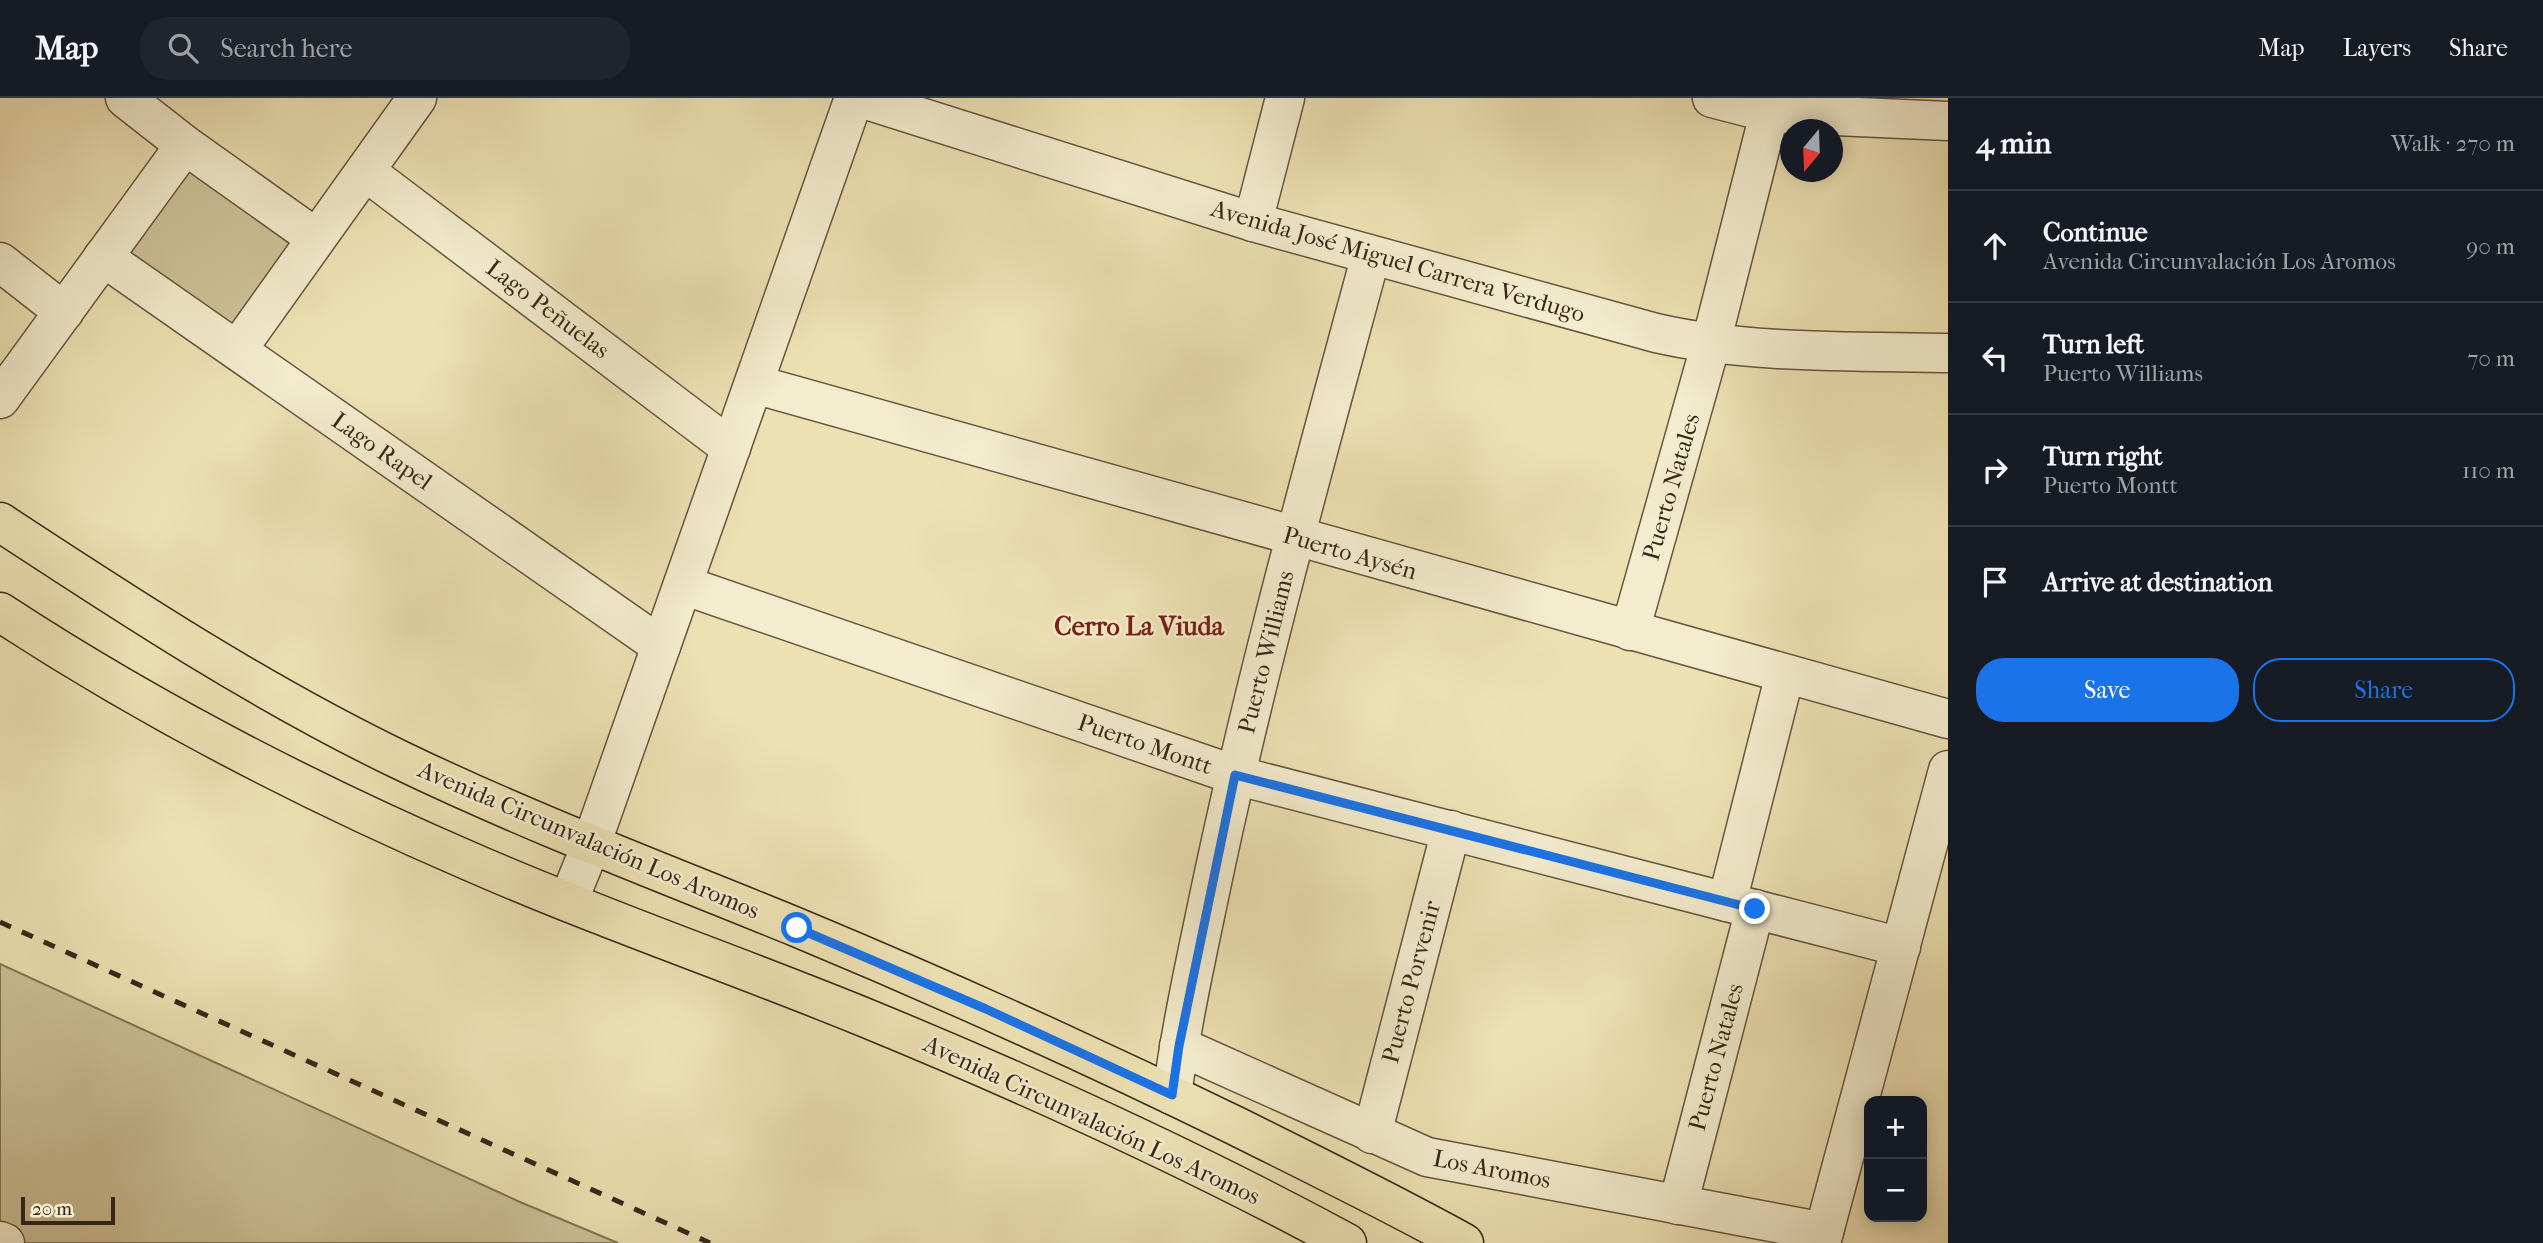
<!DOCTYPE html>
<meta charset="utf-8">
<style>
:root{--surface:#171b24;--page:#20242c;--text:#f1f3f6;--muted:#9ea1a6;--line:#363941;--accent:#1a73e8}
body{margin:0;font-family:"IM FELL French Canon",serif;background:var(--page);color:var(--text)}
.controls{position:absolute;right:21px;bottom:21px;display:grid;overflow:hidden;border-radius:14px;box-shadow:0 4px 18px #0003}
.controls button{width:63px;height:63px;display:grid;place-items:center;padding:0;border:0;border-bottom:2px solid var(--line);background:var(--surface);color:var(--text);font:35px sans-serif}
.compass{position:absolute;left:1780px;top:21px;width:63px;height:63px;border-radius:50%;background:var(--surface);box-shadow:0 4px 18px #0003;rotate:199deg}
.scale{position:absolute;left:21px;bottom:18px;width:94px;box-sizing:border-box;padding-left:7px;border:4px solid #362818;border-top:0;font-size:19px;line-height:24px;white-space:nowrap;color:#362818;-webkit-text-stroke:5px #f3ecce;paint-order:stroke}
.stop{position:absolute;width:21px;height:21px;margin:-16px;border:5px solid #1a73e8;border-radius:50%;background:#fff}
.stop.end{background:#1a73e8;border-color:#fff;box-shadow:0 2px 7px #0008}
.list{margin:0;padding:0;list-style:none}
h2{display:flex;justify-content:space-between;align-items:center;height:91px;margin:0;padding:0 28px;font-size:30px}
h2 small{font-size:23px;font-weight:400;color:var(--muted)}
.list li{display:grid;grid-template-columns:46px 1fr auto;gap:21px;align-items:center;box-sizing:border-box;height:112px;padding:0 28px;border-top:2px solid var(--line)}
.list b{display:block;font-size:26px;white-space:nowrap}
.list p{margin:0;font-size:23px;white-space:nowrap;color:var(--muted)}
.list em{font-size:23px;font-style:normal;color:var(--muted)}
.actions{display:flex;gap:14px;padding:21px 28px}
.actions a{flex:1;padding:16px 0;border:2px solid var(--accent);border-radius:28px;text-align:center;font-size:24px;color:var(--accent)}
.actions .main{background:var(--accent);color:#fff}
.icon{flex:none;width:38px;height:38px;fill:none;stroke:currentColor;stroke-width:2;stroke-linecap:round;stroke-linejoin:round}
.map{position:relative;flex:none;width:1948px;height:1145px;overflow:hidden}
header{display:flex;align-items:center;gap:42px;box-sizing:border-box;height:98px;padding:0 35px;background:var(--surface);border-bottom:2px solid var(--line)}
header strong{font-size:33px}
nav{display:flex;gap:38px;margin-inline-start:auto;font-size:24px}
.search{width:490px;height:63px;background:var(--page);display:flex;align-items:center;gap:18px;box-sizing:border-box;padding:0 24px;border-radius:28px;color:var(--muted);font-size:26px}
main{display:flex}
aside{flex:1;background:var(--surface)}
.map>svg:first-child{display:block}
.green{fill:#cec299;stroke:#827558;stroke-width:2}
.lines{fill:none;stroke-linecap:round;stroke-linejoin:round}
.minor-casing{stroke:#64563f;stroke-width:41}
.major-casing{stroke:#362818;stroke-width:41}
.minor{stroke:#f3ecce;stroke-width:38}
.major{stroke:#ede1b3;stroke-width:38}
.rail{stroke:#362818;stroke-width:5;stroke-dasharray:12 12;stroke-linecap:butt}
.route{stroke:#1a73e8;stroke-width:9}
.labels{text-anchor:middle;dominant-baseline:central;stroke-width:5;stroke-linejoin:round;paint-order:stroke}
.street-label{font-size:24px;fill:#362818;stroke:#f3ecce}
.neighbourhood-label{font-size:26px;font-weight:bold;fill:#7a1f14;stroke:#f3ecce}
</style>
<header>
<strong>Map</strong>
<div class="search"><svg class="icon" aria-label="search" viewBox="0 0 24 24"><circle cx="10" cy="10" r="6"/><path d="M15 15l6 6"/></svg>Search here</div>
<nav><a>Map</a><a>Layers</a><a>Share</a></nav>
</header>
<main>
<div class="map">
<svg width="1948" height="1145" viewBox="0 0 1948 1145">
<rect width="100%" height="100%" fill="#ede1b3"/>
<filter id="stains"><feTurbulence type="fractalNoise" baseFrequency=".00286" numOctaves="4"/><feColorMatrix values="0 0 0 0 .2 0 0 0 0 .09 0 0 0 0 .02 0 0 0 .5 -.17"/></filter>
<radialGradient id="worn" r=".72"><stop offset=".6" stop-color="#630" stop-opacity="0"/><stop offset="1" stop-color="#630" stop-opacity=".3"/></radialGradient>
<!-- green -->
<g class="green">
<path d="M190,68L293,141L231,231L126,158Z"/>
<path d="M0,866L520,1104L618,1145H0Z"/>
</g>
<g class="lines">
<defs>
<g id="minor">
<path d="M125,0L185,47L316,140"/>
<path d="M860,0L1253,124L1656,235C1747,256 1854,253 1948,255"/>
<path d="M1712,0L1770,15L1948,23"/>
<path d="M365,73L731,350"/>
<path d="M1253,124L1285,0"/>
<path d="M103,159L661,548"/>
<path d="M0,164L64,214"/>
<path d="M237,252L417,0"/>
<path d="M754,286L1948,621"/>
<path d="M0,301L185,47"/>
<path d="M683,487L1235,677L1901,849"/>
<path d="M1630,533L1711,245L1773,0"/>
<path d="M568,804L591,747L854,0"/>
<path d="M1727,804L1785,576"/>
<path d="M1179,948L1427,1059L1824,1134"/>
<path d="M1172,997C1181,929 1196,861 1210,794C1255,579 1314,368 1371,157"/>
<path d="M1372,1036L1451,732"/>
<path d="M1678,1107L1755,811"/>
<path d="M0,1143L5,1145"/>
<path d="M1821,1145L1948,672"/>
</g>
<g id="major">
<path d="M0,424C131,510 261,595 402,663C531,725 664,775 796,829C945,891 1093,958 1238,1029C1314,1067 1390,1104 1464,1145"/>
<path d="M0,514C148,611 307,693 469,763C599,820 734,866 866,920C1029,987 1192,1061 1347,1145"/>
</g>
</defs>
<!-- minor casing -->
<use href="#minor" class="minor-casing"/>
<!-- major casing -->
<use href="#major" class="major-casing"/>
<!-- minor -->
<use href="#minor" class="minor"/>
<!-- major -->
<use href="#major" class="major"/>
<!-- rail -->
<path class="rail" d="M0,824L710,1145"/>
</g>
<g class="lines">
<!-- route -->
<path class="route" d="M797,830L986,911L1172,997L1179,948L1235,677L1755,811"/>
</g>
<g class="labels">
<!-- street labels -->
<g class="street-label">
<text transform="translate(1398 163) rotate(16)">Avenida José Miguel Carrera Verdugo</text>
<text transform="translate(548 211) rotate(37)">Lago Peñuelas</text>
<text transform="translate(382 353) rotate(35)">Lago Rapel</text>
<text transform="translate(1671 389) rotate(-74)">Puerto Natales</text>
<text transform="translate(1350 455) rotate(16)">Puerto Aysén</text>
<text transform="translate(1266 554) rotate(-76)">Puerto Williams</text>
<text transform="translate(1145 646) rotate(19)">Puerto Montt</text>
<text transform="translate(589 742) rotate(23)">Avenida Circunvalación Los Aromos</text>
<text transform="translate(1411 884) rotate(-75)">Puerto Porvenir</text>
<text transform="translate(1716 959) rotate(-75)">Puerto Natales</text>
<text transform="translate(1092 1022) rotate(25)">Avenida Circunvalación Los Aromos</text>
<text transform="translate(1492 1071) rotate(11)">Los Aromos</text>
</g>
<!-- neighbourhood labels -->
<g class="neighbourhood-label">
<text x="1139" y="528">Cerro La Viuda</text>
</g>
</g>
<rect width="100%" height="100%" filter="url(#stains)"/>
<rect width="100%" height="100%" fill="url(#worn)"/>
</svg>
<div class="controls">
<button>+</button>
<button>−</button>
</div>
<svg class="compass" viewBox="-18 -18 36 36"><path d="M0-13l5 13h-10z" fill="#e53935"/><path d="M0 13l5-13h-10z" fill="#9ea1a6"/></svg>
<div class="scale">20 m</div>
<div class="stop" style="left:797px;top:830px"></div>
<div class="stop end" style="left:1755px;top:811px"></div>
</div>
<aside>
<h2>4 min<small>Walk · 270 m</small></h2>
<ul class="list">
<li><svg class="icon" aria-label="ahead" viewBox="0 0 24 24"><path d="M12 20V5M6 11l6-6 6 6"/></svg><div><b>Continue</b><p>Avenida Circunvalación Los Aromos</p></div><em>90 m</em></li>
<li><svg class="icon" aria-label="left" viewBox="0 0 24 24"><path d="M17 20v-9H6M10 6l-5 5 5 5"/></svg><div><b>Turn left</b><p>Puerto Williams</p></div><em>70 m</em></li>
<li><svg class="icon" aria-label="right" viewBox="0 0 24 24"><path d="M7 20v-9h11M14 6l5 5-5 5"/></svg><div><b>Turn right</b><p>Puerto Montt</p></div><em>110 m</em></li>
<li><svg class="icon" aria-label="arrive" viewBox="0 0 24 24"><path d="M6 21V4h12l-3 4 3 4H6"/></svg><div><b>Arrive at destination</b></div></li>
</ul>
<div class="actions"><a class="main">Save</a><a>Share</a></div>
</aside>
</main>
